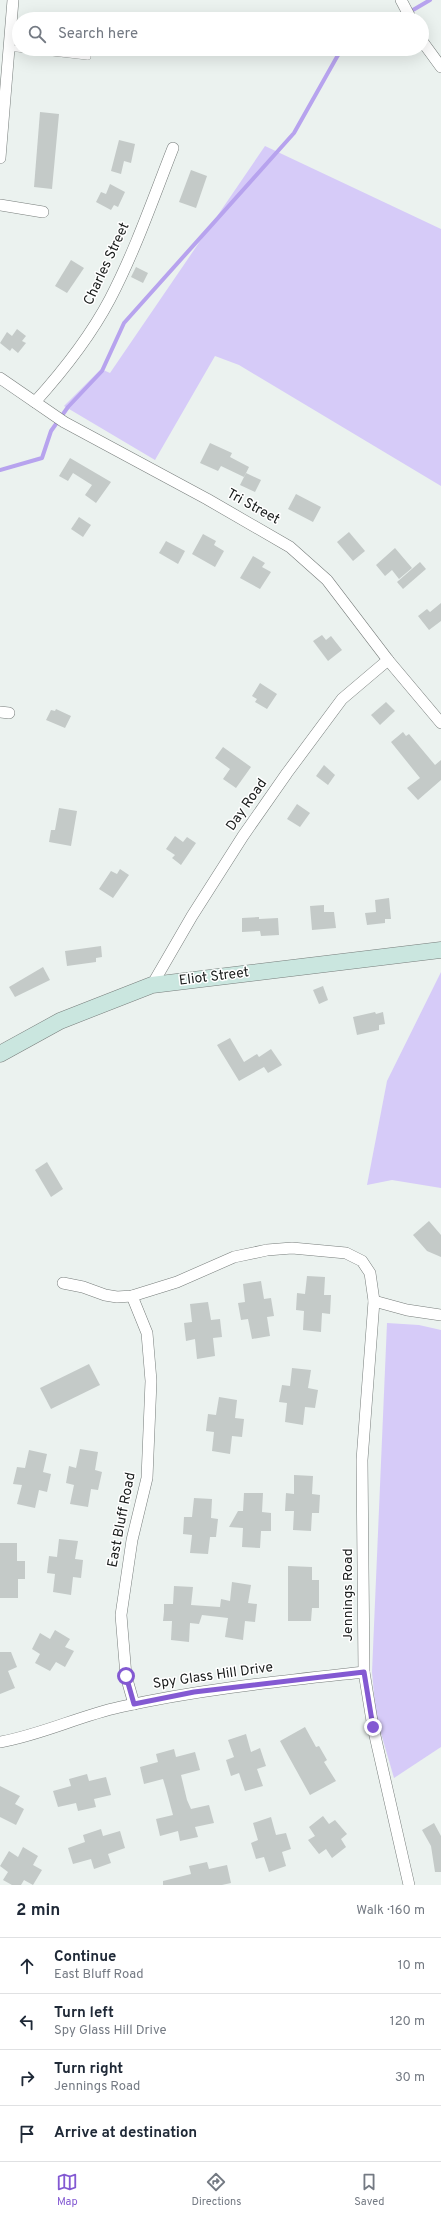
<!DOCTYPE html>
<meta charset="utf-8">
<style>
:root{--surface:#fff;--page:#f2f2f3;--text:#1f2937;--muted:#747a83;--line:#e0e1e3;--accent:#8359d2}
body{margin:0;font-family:Overpass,sans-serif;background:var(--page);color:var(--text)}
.stop{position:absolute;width:12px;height:12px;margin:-9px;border:3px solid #8359d2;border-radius:50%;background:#fff}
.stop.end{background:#8359d2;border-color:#fff;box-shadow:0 1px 4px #0008}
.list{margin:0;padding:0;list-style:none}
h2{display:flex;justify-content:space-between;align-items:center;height:52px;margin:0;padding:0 16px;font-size:17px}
h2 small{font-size:13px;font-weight:400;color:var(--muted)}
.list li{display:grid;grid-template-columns:26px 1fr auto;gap:12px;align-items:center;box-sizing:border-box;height:56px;padding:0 16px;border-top:1px solid var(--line)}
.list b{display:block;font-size:15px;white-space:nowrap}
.list p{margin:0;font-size:13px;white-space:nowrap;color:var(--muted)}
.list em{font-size:13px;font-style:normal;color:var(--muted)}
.icon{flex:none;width:22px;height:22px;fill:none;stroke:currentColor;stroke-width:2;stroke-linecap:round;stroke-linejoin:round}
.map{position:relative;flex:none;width:441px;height:1885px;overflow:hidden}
.search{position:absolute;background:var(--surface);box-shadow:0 4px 16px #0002;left:12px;right:12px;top:12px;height:44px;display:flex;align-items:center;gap:10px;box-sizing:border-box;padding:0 14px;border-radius:22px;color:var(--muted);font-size:15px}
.sheet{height:276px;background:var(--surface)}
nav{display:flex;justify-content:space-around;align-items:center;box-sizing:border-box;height:56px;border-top:1px solid var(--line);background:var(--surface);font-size:11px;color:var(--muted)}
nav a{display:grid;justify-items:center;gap:2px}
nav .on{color:var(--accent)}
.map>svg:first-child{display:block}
.green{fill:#d6cbf8}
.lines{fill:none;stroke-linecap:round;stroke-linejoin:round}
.stream{stroke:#b7a3ee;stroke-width:4}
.building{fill:#c4cac8}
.lane-casing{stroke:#777d7b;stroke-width:6}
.street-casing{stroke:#777d7b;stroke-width:12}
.secondary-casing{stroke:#777d7b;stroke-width:17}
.lane{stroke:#fff;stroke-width:5.5}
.street{stroke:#fff;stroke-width:11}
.secondary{stroke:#cae6df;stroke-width:16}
.route{stroke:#8359d2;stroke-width:5}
.labels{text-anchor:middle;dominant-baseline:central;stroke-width:3;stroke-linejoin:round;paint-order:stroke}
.street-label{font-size:14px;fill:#191c1b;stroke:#fff}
</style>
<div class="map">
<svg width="441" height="1885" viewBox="0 0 441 1885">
<rect width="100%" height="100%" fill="#ebf2ef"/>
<!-- green -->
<g class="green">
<path d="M265,146L441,229V486L239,365L215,356L155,460L64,406L101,369L110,373Z"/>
<path d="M441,972V1188L392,1180L367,1185L387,1081Z"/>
<path d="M387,1323L419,1325L441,1330V1747L394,1778L376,1716L372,1672Z"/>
</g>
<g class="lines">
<!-- stream -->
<g class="stream">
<path d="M413,10L430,0"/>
<path d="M396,19L397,18"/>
<path d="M0,470L42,458L51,431L68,407L102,371L124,323L294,133L338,55L347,49"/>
</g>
</g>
<!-- building -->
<g class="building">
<path d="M40,112L59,114L52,189L34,187Z"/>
<path d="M119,140L135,144L131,163L124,161L121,174L111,171Z"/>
<path d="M191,170L207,176L196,208L179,202Z"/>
<path d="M110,184L125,192L118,207L114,205L111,210L96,202L101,192L106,194Z"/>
<path d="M71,260L84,268L67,293L55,286Z"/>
<path d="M136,267L148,273L143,283L131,277Z"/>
<path d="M17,329L26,336L22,341L26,343L18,353L12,348L10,351L0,343L7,332L12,336Z"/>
<path d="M210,443L232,453L230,457L249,467L244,477L221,466L218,471L200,463Z"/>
<path d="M70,458L111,482L96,503L85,495L92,485L73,473L68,481L59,476Z"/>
<path d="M246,473L261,480L255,492L240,485Z"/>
<path d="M296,494L321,507L313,522L288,509Z"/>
<path d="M79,517L91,525L83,537L71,529Z"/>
<path d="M349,532L365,551L353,561L337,542Z"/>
<path d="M203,534L216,541L214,545L224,551L215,567L192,554Z"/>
<path d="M166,541L185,551L178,564L159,553Z"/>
<path d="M395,548L412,568L399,579L392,570L385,576L376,565Z"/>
<path d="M253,556L265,563L262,567L271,572L260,589L240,578Z"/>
<path d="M420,562L426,569L403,589L397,582Z"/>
<path d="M441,603V621L429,630L418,616L427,609L430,612Z"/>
<path d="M322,635L326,640L331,636L342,650L328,661L313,641Z"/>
<path d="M260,683L277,694L267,709L255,702L257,699L252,696Z"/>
<path d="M386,702L395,711L380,725L371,715Z"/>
<path d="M56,709L71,716L65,728L46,720L51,710L55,711Z"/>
<path d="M403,732L406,736L409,734L435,765L441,760V780L418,800L407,788L420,778L391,742Z"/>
<path d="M223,747L251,767L236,788L223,779L230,769L215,758Z"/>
<path d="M324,765L335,775L328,785L316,776Z"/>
<path d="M297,804L310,813L300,827L287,819Z"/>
<path d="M59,808L77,811L71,846L49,842L51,830H55Z"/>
<path d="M175,836L183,842L187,837L196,843L181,865L172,858L175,855L166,849Z"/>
<path d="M120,869L129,875L113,898L99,889L111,871L117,874Z"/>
<path d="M389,898L391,919H385V923L367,925L365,913L376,912L375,900Z"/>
<path d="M324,905V912H334L336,928L312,930L310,906Z"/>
<path d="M259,917V919L278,918L279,935L261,936L260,931L242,932V918Z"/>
<path d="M101,946L102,957L96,958V962L67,966L65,951Z"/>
<path d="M43,967L50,980L15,997L9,987Z"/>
<path d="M323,986L328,1000L319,1004L313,990Z"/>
<path d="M375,1012L376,1014L383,1012L385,1024L379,1025V1030L357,1035L353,1017Z"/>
<path d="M230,1038L244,1062L257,1054L259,1057L271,1049L282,1065L268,1073L264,1067L239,1081L217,1045Z"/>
<path d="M47,1162L63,1189L51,1197L35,1170Z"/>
<path d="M429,1221L441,1235V1257L427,1251L413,1235Z"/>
<path d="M307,1276L325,1277L324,1295H331L330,1314L322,1313L321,1332L303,1330L304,1311L296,1310L297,1293L305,1294Z"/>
<path d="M261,1281L264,1299L271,1298L274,1316L267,1317L270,1336L252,1339L248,1319L241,1320L238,1303L245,1302L243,1284Z"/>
<path d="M208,1302L211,1320L220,1319L222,1337L213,1338L215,1356L197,1359L195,1339L186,1341L184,1323L192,1322L190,1304Z"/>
<path d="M89,1364L100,1385L51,1409L40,1388Z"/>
<path d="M292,1368L311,1370L308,1388L318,1390L315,1408L305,1407L303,1425L285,1422L287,1403L279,1402L282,1385L290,1386Z"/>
<path d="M219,1397L237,1400L235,1418L244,1419L242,1437L232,1436L230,1454L212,1451L214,1432L206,1431L208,1414L216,1415Z"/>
<path d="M80,1449L98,1452L95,1470L102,1472L98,1490L91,1489L88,1507L70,1504L74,1485L66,1483L69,1466L76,1468Z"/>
<path d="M29,1450L47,1454L43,1472L51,1474L47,1492L39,1490L35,1508L17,1504L22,1485L13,1484L17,1467L25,1468Z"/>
<path d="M294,1475L313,1476L312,1494L320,1495L319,1513H312L311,1531L293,1530L294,1511H285L286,1493L294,1494Z"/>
<path d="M244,1493H263L262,1512L271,1513V1531H261L260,1548L242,1547L243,1528L229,1527L238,1511H243Z"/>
<path d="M194,1498L212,1499L211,1518L218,1519L216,1537H210L208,1554L190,1553L192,1535L183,1534L184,1517H192Z"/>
<path d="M59,1539L78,1541L75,1559L83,1560L81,1578L73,1577L71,1595L53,1592L55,1574L47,1573L49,1556L57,1557Z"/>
<path d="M0,1543H17V1561H25V1579H18V1598H0Z"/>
<path d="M288,1566L312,1567V1580H319V1608H312L311,1621H288Z"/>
<path d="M232,1582L251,1585L248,1603L257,1604L255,1622L245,1621L243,1640L225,1637L228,1618L202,1615L199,1624L190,1623L189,1642L171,1640L172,1621H163L164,1612V1604H173L174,1586L193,1587L191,1605L220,1607L221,1599L230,1601Z"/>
<path d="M55,1630L70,1639L65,1647L74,1651L65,1667L56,1662L50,1671L35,1663L40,1654L32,1649L40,1633L50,1639Z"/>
<path d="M0,1652H11L17,1667L8,1671L15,1688L0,1694Z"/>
<path d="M305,1727L316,1747L319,1746L327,1760L324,1762L336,1781L310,1795L280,1741Z"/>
<path d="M246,1734L251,1752L260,1748L266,1766L257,1769L263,1786L245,1791L239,1773L231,1776L226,1760L234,1757L228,1740Z"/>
<path d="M174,1749L176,1757L195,1752L200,1770L181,1775L187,1800L191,1809L209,1805L214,1823L195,1827L198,1837L180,1841L178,1831L160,1836L156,1819L173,1815L166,1789L163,1779L144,1784L140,1767L158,1762L156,1754Z"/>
<path d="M87,1774L89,1781L106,1777L111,1795L94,1799L96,1807L78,1811L76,1803L58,1807L53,1791L71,1786L69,1779Z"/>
<path d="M0,1786L20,1796L15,1804L24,1809L16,1825L0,1817Z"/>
<path d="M323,1816L329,1824L335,1820L347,1834L341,1839L346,1847L332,1858L326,1849L319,1854L308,1840L315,1836L309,1827Z"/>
<path d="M271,1817L276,1835L286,1833L291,1849L282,1852L286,1866L269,1872L264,1857L256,1859L251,1843L258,1840L253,1823Z"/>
<path d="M434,1823L441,1836V1872H435L431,1846L422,1830Z"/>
<path d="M101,1829L103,1836L120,1831L125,1848L108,1854L111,1863L94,1869L91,1859L73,1864L68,1848L85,1842L83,1835Z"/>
<path d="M23,1847L38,1856L33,1865L42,1870L33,1885L24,1880L21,1885H12L3,1880L8,1872L0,1866L9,1851L18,1857Z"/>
<path d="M207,1862L209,1869L227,1865L231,1883L222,1885H163V1881L191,1874L189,1866Z"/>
</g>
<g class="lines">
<defs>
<path id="lane" d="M9,48L88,57"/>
<g id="street">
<path d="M401,0L411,19"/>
<path d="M422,41L441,67"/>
<path d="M0,158L13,0"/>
<path d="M0,205L43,212"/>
<path d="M0,378L64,422L207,499L290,547L327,580L388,660L441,723"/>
<path d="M35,402C63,371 90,337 110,299C135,251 153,199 173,148"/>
<path d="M0,712L9,713"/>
<path d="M152,985L192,916L243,836L287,773L342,699L388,660"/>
<path d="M63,1283L83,1287L105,1295L117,1297L132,1296L177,1282L234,1257L267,1250L292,1248L346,1253L362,1261L370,1273L374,1301L362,1460L364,1672L373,1727L409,1885"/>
<path d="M132,1296L147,1333L151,1381L147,1478L132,1540L121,1615L126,1676L134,1704"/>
<path d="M374,1301L407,1310L441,1315"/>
<path d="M0,1742C41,1735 79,1716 120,1707C200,1689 282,1681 364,1672"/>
</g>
<path id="secondary" d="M0,1054L60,1021L152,985L441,950"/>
</defs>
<!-- lane casing -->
<use href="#lane" class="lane-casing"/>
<!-- street casing -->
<use href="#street" class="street-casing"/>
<!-- secondary casing -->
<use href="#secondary" class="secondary-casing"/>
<!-- lane -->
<use href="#lane" class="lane"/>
<!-- street -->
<use href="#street" class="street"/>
<!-- secondary -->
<use href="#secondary" class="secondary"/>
</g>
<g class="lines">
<!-- route -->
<path class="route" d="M126,1676L134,1704L194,1692L364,1672L373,1727"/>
</g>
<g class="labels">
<!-- street labels -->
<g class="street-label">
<text transform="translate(107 264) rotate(-65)">Charles Street</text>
<text transform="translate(253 507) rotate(29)">Tri Street</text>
<text transform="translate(247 805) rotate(-55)">Day Road</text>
<text transform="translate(214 977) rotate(-7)">Eliot Street</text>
<text transform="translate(122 1520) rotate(-79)">East Bluff Road</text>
<text transform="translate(348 1595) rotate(-90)">Jennings Road</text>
<text transform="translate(213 1676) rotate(-8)">Spy Glass Hill Drive</text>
</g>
</g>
</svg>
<div class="stop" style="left:126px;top:1676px"></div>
<div class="stop end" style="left:373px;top:1727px"></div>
<div class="search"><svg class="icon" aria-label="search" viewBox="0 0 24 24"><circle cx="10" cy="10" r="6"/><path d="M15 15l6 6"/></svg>Search here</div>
</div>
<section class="sheet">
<h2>2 min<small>Walk · 160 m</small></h2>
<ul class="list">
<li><svg class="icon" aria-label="ahead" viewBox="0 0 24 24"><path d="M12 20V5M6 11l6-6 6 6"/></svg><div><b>Continue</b><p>East Bluff Road</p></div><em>10 m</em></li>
<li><svg class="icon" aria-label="left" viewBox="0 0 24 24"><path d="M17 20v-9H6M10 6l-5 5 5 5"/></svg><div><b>Turn left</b><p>Spy Glass Hill Drive</p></div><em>120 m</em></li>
<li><svg class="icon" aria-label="right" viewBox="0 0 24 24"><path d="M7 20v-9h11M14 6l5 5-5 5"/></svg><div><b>Turn right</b><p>Jennings Road</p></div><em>30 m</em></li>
<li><svg class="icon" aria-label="arrive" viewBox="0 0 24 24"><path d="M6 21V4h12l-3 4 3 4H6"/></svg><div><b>Arrive at destination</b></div></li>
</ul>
</section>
<nav>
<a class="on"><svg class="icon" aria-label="map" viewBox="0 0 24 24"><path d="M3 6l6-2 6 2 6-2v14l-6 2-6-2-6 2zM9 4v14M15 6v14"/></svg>Map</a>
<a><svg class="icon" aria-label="directions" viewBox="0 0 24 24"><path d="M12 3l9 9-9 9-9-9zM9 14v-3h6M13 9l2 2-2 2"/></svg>Directions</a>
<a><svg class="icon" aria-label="saved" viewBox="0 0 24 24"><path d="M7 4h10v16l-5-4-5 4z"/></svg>Saved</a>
</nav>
